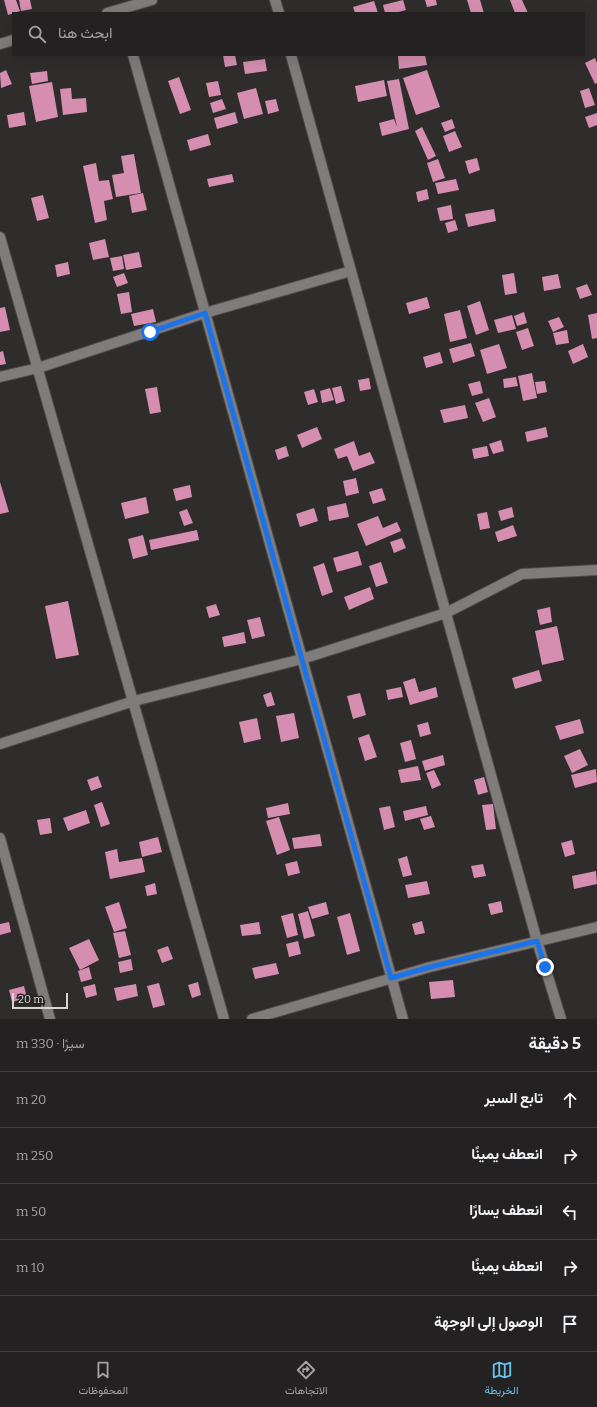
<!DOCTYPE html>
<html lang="ar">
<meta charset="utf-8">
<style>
:root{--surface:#232121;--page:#2b292a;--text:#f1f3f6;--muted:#a3a3a5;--line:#403e3f;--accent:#67c4ef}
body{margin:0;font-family:Bitter,Vazirmatn,serif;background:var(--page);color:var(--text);direction:rtl}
.scale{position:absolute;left:12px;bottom:10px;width:56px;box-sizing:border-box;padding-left:4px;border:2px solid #d8d5d5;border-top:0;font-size:11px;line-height:14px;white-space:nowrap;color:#d8d5d5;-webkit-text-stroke:3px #252222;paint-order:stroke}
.stop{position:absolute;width:12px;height:12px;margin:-9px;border:3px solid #1a73e8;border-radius:50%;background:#fff}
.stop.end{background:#1a73e8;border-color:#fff;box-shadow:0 1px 4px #0008}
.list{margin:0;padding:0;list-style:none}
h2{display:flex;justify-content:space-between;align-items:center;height:52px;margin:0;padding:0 16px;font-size:17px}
h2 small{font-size:13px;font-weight:400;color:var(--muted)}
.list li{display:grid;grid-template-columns:26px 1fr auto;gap:12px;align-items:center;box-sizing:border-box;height:56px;padding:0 16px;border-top:1px solid var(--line)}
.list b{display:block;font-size:15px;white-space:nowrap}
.list em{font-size:13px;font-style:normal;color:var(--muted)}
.icon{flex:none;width:22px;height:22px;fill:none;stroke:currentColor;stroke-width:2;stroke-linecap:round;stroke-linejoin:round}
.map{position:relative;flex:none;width:597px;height:1019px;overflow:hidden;direction:ltr}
.search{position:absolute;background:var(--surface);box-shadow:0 4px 16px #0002;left:12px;right:12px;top:12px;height:44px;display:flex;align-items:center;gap:10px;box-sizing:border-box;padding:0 14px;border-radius:0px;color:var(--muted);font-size:15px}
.sheet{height:332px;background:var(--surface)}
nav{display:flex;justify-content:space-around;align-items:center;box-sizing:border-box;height:56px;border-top:1px solid var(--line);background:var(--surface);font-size:11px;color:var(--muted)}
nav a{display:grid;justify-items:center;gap:2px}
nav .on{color:var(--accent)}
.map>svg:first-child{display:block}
.building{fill:#d58eb0}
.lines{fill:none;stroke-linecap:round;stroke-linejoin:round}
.minor-casing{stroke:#4d4a4a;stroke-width:12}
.minor{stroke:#807c7b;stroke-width:10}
.route{stroke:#1a73e8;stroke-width:5}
</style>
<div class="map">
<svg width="597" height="1019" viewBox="0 0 597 1019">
<rect width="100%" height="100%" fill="#2f2c2c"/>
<!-- building -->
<g class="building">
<path d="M4,0H16L20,11L8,15Z"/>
<path d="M19,0H30L32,9L21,11Z"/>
<path d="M403,0L406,10L395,13H385L383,5Z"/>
<path d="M425,0H436L437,5L427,7Z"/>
<path d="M467,0H480L484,13H471Z"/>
<path d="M510,0H522L528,13H515Z"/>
<path d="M374,1L378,13H355L353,7Z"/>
<path d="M223,55H235L237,65L225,67Z"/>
<path d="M398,55H425L427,65L399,69Z"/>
<path d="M595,58L597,63V83L595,84L585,63Z"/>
<path d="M265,59L267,71L245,74L243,62Z"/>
<path d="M6,70L12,84L1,88L0,73Z"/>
<path d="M427,70L440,107L416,115L403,78Z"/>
<path d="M47,71L48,81L32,84L30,73Z"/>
<path d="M179,77L191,110L180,114L168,81Z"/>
<path d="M399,79L409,129L382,136L379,123L394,119L397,127L387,81Z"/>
<path d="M384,80L387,96L358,102L355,86Z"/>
<path d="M218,81L221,95L209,97L206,83Z"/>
<path d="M52,82L58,117L36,122L29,86Z"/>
<path d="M71,88L72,99L86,98L87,112L63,115L60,89Z"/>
<path d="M256,88L263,114L244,119L237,93Z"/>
<path d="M589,88L595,105L585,108L580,91Z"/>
<path d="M222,99L226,109L213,113L210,103Z"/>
<path d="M276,99L279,111L268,114L265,101Z"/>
<path d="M24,112L26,125L9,128L7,115Z"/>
<path d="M235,112L238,123L217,129L214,118Z"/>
<path d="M597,113V125L589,128L585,117Z"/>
<path d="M452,119L455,128L445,132L441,123Z"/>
<path d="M422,127L436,156L428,160L415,131Z"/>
<path d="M455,131L462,147L449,152L443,136Z"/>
<path d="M208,134L211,145L190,151L187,140Z"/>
<path d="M134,154L141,193L116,197L112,175L124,173L121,156Z"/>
<path d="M477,158L480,170L469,174L465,161Z"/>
<path d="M438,159L445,178L433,182L427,163Z"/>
<path d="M96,163L99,181L109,180L113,199L104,201L107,220L95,223L83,166Z"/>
<path d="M232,174L234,182L209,187L207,179Z"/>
<path d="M456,179L459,190L438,194L435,183Z"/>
<path d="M427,189L429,199L418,202L416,192Z"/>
<path d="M143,193L147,210L132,213L129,196Z"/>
<path d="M43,195L49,218L37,221L31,198Z"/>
<path d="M451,205L453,219L440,221L437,208Z"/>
<path d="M494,209L496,221L468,227L465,214Z"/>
<path d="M455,220L458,230L448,233L445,223Z"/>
<path d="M105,239L109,257L93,260L89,243Z"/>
<path d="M139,252L142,267L126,270L123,255Z"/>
<path d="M122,256L124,269L113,271L110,258Z"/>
<path d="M68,262L70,274L57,277L55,265Z"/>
<path d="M124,273L128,283L117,287L113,277Z"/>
<path d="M514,273L517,293L505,295L502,275Z"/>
<path d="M558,274L561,288L544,291L542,277Z"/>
<path d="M587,284L592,295L580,299L576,288Z"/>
<path d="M129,292L132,312L121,314L117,294Z"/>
<path d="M427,297L430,308L409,314L406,303Z"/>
<path d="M480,301L489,330L476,335L467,306Z"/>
<path d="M5,307L10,330L0,332V308Z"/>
<path d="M153,309L156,322L134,326L131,314Z"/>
<path d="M460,310L467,338L450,342L444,314Z"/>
<path d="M524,312L527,323L517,326L514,316Z"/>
<path d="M597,313V338L592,339L588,315Z"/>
<path d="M512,315L516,329L498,333L494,320Z"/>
<path d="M559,317L564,327L553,332L548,321Z"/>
<path d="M528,328L534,346L522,350L516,332Z"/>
<path d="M567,330L569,343L556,345L553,333Z"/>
<path d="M471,343L475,356L453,363L449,349Z"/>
<path d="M499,344L507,368L487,374L480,350Z"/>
<path d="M583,344L588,357L573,364L568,351Z"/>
<path d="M3,351L6,364L0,365V352Z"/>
<path d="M440,352L443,363L426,368L423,357Z"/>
<path d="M532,373L537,398L523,401L518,376Z"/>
<path d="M516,377L518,386L504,388L503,379Z"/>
<path d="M369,378L371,389L360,391L358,380Z"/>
<path d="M480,381L483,393L472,396L468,384Z"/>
<path d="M545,381L547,392L537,394L535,382Z"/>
<path d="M341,386L345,401L336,404L332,388Z"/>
<path d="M157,387L161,412L150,414L145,389Z"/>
<path d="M330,388L334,400L322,403L320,391Z"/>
<path d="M314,389L318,402L308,405L304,392Z"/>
<path d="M489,398L496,417L483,422L475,403Z"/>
<path d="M465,405L468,418L444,423L440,410Z"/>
<path d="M317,427L322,439L302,448L297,435Z"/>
<path d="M546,427L548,437L527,442L525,432Z"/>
<path d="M501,440L504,451L493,454L489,444Z"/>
<path d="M354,441L359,456L370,452L375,463L353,471L347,456L338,459L334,449Z"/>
<path d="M286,446L289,456L278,460L275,450Z"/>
<path d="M487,446L489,456L474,459L472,449Z"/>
<path d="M356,478L359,493L346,496L343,481Z"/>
<path d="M0,482L9,512L0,514Z"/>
<path d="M190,485L192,497L176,501L173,489Z"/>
<path d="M382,488L386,500L373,504L369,492Z"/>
<path d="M146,497L149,513L125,519L121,503Z"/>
<path d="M346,503L349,517L329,521L327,507Z"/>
<path d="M512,507L514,517L501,521L498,511Z"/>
<path d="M314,508L318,521L300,527L296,514Z"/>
<path d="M187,509L193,523L184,526L179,512Z"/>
<path d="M487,512L490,528L480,530L477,514Z"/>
<path d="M378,516L383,528L397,522L401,531L366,546L357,524Z"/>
<path d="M513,525L517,536L498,542L495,532Z"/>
<path d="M197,530L199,540L151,550L149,540Z"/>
<path d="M143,535L148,555L133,559L128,539Z"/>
<path d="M402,538L406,548L394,553L390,542Z"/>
<path d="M358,551L362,565L337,572L333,558Z"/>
<path d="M381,562L388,583L376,587L369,566Z"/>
<path d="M324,563L333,592L322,596L313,567Z"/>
<path d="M370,587L374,599L349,610L344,597Z"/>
<path d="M68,601L79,655L56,659L45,606Z"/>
<path d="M216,604L220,615L209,618L206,607Z"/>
<path d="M550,607L552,622L540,625L537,610Z"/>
<path d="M260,617L265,636L252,639L247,620Z"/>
<path d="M557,626L564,660L542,665L535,631Z"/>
<path d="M244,632L246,643L224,647L222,637Z"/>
<path d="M539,670L542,681L515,689L512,678Z"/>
<path d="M415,678L419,692L436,687L438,697L410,705L403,682Z"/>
<path d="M401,687L403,697L388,700L386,690Z"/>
<path d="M271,692L275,705L267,707L263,695Z"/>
<path d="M360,693L366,715L353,719L347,696Z"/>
<path d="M294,713L299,738L281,742L276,716Z"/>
<path d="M257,718L261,739L244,743L239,722Z"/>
<path d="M580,719L584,733L560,740L555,726Z"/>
<path d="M428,722L431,734L420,737L417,725Z"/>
<path d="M369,734L377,757L365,761L358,738Z"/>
<path d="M411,740L416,759L405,762L400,743Z"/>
<path d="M580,749L588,765L572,773L564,756Z"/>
<path d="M443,755L445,765L425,771L422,761Z"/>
<path d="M418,766L421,780L401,783L398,770Z"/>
<path d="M596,769L597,782L575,788L571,775Z"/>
<path d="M434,770L441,785L432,789L426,773Z"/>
<path d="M98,776L102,787L91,791L87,780Z"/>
<path d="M484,777L488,792L478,795L474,780Z"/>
<path d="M102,802L110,824L101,827L94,805Z"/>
<path d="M288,803L290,814L268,818L266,808Z"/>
<path d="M493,804L496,829L486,830L482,805Z"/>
<path d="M390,806L395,827L384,830L379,808Z"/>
<path d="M426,806L428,815L405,821L403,811Z"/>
<path d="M86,810L90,823L68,831L63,818Z"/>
<path d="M431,816L435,827L424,830L420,819Z"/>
<path d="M279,817L290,850L277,855L266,821Z"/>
<path d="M50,818L52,833L40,835L37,820Z"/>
<path d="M320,834L322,846L294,849L292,838Z"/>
<path d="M158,837L162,852L142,857L139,842Z"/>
<path d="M572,840L575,854L565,857L561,843Z"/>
<path d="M117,849L119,862L142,858L145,872L110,879L105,852Z"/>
<path d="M407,856L412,875L403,877L398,859Z"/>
<path d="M297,861L300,873L288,876L285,864Z"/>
<path d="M483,864L486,876L474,878L471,866Z"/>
<path d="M596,871L597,884L574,889L572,876Z"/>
<path d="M427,881L430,894L408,898L405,885Z"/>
<path d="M155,883L157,894L147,896L145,886Z"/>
<path d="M501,901L503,912L491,915L488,904Z"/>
<path d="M119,902L127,928L114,932L105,907Z"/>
<path d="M326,902L329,914L312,919L308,907Z"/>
<path d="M308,911L315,936L304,939L298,914Z"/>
<path d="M293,913L298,935L287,938L281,916Z"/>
<path d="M350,913L360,951L347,955L337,917Z"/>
<path d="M422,921L425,933L415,935L412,924Z"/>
<path d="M9,922L11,932L0,935V924Z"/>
<path d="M259,922L261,934L242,936L240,925Z"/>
<path d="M125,931L131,955L119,958L113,933Z"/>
<path d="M89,939L99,960L80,970L69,948Z"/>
<path d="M298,941L301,954L289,957L286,944Z"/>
<path d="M168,946L173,959L162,963L157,950Z"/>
<path d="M131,959L133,970L120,973L118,962Z"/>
<path d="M276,963L279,974L255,979L252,968Z"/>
<path d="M89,967L92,979L81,982L78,971Z"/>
<path d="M453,980L455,997L431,999L429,982Z"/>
<path d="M198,982L201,995L192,998L188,985Z"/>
<path d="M159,983L165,1005L153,1008L147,986Z"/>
<path d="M95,984L97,995L86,998L83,987Z"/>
<path d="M136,984L138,996L117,1001L114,988Z"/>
<path d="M24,986L27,998L12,1002L9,990Z"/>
</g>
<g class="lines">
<defs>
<g id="minor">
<path d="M275,0L279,13"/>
<path d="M107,13L152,0"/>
<path d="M0,44L13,40"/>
<path d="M133,55L403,1019"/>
<path d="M291,55L537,941L561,1019"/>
<path d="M0,237L224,1019"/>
<path d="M0,377L38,368L205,313L351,271"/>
<path d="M0,744L134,701L302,659L446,613L522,574L597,570"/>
<path d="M0,838L50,1019"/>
<path d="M252,1019L430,967L597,927"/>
</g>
</defs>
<!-- minor casing -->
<use href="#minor" class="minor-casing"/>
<!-- minor -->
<use href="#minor" class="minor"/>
</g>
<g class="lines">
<!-- route -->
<path class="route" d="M150,332L205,313L391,978L430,967L537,941L545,967"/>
</g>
</svg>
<div class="scale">20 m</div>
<div class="stop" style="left:150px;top:332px"></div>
<div class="stop end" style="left:545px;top:967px"></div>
<div class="search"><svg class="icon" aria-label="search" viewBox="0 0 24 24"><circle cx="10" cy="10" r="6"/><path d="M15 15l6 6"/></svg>ابحث هنا</div>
</div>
<section class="sheet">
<h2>5 دقيقة<small>سيرًا · 330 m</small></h2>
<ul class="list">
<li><svg class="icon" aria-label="ahead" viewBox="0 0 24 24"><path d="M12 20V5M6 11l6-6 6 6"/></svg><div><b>تابع السير</b></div><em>20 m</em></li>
<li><svg class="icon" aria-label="right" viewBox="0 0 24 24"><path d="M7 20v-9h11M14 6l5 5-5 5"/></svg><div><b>انعطف يمينًا</b></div><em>250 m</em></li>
<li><svg class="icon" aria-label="left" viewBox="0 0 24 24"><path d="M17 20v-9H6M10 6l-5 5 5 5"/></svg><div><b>انعطف يسارًا</b></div><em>50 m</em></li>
<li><svg class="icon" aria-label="right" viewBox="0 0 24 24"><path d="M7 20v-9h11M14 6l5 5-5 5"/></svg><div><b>انعطف يمينًا</b></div><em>10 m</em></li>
<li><svg class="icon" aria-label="arrive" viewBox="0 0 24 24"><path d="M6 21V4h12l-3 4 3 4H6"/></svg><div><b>الوصول إلى الوجهة</b></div></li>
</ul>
</section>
<nav>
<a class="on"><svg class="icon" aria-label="map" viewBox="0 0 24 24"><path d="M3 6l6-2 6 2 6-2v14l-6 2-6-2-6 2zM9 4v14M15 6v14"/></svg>الخريطة</a>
<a><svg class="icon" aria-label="directions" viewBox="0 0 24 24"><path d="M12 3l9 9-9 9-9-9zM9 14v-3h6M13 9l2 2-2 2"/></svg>الاتجاهات</a>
<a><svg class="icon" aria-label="saved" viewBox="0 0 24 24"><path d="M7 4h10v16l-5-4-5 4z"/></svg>المحفوظات</a>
</nav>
